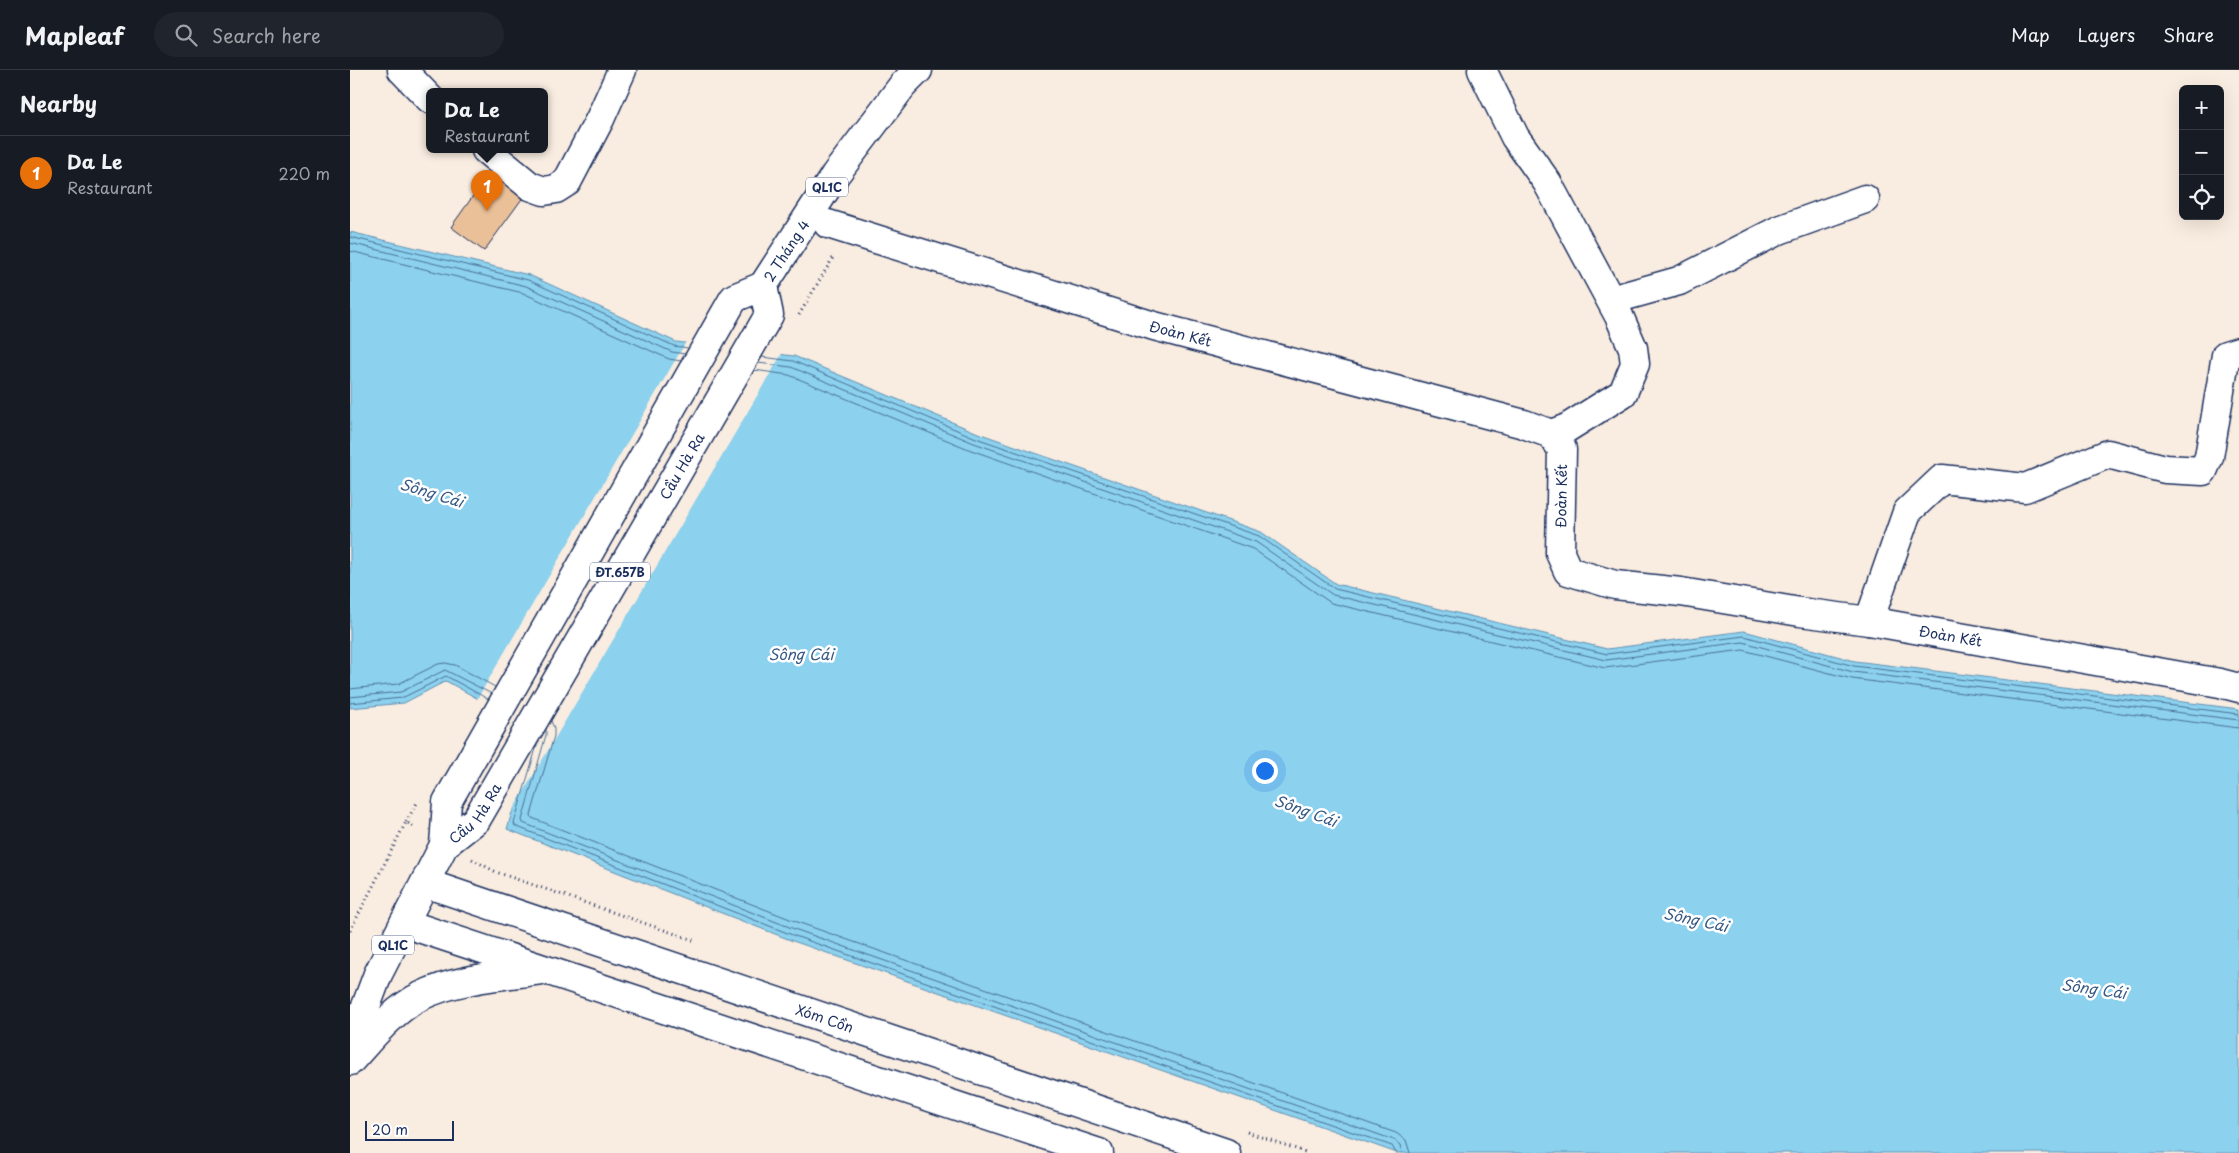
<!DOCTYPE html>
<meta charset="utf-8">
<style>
:root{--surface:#171b24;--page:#20242c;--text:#f1f3f6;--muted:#9ea1a6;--line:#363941;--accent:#1a73e8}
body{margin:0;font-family:"Playpen Sans",sans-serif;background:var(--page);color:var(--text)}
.controls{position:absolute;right:15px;top:15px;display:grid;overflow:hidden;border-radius:8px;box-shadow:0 5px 20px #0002}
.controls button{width:45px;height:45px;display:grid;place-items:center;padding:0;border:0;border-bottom:1px solid var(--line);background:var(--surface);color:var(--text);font:25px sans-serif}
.scale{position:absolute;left:15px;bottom:12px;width:89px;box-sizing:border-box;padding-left:5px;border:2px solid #1b2f5e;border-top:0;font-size:14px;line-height:18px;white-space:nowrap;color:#1b2f5e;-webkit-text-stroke:4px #fff;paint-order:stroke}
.you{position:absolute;left:914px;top:700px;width:18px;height:18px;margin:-12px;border:4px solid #fff;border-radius:50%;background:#1a73e8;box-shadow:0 0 0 8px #1a73e833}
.badge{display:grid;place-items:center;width:32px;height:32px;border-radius:50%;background:var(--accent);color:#fff;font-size:16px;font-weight:700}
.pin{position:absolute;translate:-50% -41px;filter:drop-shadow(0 1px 2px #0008)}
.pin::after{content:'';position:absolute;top:26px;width:18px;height:15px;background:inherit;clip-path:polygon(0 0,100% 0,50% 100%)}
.popup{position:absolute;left:76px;top:18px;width:122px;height:65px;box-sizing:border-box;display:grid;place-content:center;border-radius:8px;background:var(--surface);filter:drop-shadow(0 1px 4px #0005);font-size:16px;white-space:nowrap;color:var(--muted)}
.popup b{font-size:19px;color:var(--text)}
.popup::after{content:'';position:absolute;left:50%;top:100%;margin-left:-10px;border:10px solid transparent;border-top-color:var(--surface)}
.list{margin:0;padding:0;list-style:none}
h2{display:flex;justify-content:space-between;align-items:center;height:65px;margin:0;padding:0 20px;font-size:21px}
h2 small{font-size:16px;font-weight:400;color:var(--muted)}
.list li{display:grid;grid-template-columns:32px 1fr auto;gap:15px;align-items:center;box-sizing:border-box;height:75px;padding:0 20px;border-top:1px solid var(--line)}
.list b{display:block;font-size:19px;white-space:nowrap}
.list p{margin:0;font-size:16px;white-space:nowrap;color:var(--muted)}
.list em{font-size:16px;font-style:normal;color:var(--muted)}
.icon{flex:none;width:28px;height:28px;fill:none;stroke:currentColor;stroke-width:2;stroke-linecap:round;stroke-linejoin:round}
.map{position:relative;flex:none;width:1889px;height:1083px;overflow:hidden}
header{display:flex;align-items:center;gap:30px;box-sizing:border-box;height:70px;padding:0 25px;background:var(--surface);border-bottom:1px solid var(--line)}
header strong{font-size:24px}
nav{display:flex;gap:28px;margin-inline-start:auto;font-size:18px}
.search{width:350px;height:45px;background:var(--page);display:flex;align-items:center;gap:12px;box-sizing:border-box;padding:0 18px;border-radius:28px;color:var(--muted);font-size:19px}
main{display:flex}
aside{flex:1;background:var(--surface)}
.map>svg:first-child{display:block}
.water{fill:#8cd1ed;stroke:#5f90b4}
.pier{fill:#f9ece0}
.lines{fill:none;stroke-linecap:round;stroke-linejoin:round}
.shore{stroke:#487097;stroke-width:1}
.building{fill:#eac099;stroke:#1b2f5e}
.minor-casing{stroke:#1b2f5e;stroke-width:31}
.major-casing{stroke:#1b2f5e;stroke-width:31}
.path{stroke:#1b2f5e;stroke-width:3;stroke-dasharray:1 4;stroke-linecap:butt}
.minor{stroke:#fff;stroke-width:28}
.major{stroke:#fff;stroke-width:28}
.labels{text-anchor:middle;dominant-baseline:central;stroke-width:5;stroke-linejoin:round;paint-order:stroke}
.shield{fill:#fff;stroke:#5f6d8e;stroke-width:1}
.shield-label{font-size:12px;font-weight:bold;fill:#1b2f5e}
.street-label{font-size:14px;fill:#1b2f5e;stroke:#fff}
.water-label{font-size:15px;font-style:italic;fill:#375882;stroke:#fff}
</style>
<header>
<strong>Mapleaf</strong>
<div class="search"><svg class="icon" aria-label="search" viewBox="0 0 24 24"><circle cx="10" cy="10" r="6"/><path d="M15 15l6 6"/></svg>Search here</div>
<nav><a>Map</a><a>Layers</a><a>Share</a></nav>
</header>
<main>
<aside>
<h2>Nearby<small></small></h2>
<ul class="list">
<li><span class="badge" style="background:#e8710a">1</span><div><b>Da Le</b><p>Restaurant</p></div><em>220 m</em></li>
</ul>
</aside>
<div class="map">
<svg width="1889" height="1083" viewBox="0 0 1889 1083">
<rect width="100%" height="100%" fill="#f9ece0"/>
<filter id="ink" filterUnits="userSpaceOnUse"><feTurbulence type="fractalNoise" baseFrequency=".02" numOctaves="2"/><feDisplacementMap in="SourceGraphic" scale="10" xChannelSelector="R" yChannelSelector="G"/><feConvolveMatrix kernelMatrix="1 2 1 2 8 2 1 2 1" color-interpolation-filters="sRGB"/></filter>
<g filter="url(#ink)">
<!-- water -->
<path class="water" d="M0,162L179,205L326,272L444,286L628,363L911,462L986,514L1257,579L1394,561L1505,591L1889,639V1083H1047L443,871L157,759L186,661L96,611L54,633L0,638Z"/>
<!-- pier -->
<path class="pier" d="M337,270L433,282L158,748L183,662L126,631Z"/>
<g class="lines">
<!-- shore -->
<g class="shore">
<path d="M0,167L178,210L324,276L338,278"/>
<path d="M0,173L176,216L322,282L335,284"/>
<path d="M0,181L173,223L319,289L331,291"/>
<path d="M412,287L443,291L626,368L909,466L985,519L1257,584L1394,566L1504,596L1889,644"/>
<path d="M408,293L441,297L624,373L906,472L983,525L1256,590L1393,572L1503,602L1889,650"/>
<path d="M404,300L439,305L621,380L903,479L981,533L1255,598L1393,580L1502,609L1889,658"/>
<path d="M0,619L48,614L88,594L95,593L105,595L145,617"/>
<path d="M0,627L51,622L95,600L142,624"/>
<path d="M0,633L52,628L96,606L138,629"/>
<path d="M201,651L204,658V666L181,745L182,748L450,853L1046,1063L1056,1070L1060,1083"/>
<path d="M196,658V665L172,750L173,753L447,860L1044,1070L1050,1075L1052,1083"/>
<path d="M187,675L164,753L165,756L445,866L1042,1076L1046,1083"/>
</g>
</g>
<!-- building -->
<path class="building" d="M140,102L174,126L134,181L101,157Z"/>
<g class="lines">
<defs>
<g id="minor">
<path d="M52,0L80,29"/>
<path d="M1132,0L1165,67L1197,112L1269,246L1283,278L1285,294L1273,323L1217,358L1201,364"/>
<path d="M136,80L180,116L194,121L206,119L217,112L250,49L272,0"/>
<path id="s1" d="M478,154L804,256L1174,354L1201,364L1212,379L1210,483L1218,501L1265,515L1331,522L1450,542L1519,551L1870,613L1889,618"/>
<path d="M1261,230L1329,211L1429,160L1515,129"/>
<path d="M1519,551L1557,442L1592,409L1675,418L1758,384L1815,399L1853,401L1859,387L1876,285L1889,281"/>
<path id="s2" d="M75,813L876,1083"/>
<path d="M54,853L749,1083"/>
<path d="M0,991C21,968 43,940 71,926C108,908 152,906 192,900"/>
</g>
<g id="major">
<path id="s3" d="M94,775L126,750L419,245L413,216"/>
<path id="s4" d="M0,979L28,904L94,775L97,732L384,228L413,216L485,105L553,15L568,0"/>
</g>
</defs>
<!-- minor casing -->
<use href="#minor" class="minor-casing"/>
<!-- major casing -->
<use href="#major" class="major-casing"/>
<!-- path -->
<g class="path">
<path d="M449,245L484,186"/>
<path d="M56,752L67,733"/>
<path d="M122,789L146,802L346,871"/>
<path d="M0,861L56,752L66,758"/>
<path d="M897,1062L958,1083"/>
</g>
<!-- minor -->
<use href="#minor" class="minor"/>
<!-- major -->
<use href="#major" class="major"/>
</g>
</g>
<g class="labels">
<!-- shield labels -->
<g class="shield">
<rect x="456" y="107.5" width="42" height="19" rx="4"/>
<rect x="240" y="492.5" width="60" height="19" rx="4"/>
<rect x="22" y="865.5" width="42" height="19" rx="4"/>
</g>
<g class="shield-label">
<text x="477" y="117">QL1C</text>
<text x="270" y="502">ĐT.657B</text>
<text x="43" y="875">QL1C</text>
</g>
<!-- street labels -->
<g class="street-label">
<text stroke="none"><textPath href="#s4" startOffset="922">2 Tháng 4</textPath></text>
<text stroke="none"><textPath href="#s1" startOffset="369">Đoàn Kết</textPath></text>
<text stroke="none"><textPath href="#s3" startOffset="450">Cầu Hà Ra</textPath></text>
<text transform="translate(1211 426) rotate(-89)">Đoàn Kết</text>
<text stroke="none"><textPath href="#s1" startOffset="1284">Đoàn Kết</textPath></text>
<text stroke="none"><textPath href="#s3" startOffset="45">Cầu Hà Ra</textPath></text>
<text stroke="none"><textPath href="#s2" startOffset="422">Xóm Cồn</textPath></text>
</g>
<!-- water labels -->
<g class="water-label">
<text transform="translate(82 422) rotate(17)">Sông Cái</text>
<text x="451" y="583">Sông Cái</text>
<text transform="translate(956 740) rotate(20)">Sông Cái</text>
<text transform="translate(1346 849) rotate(12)">Sông Cái</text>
<text transform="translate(1744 918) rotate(8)">Sông Cái</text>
</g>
</g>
</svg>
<div class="controls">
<button>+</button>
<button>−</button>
<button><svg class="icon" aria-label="locate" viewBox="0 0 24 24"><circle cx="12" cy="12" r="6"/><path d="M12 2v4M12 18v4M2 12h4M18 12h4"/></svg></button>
</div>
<div class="scale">20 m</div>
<div class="you"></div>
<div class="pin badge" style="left:137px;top:141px;background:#e8710a">1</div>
<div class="popup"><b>Da Le</b>Restaurant</div>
</div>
</main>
